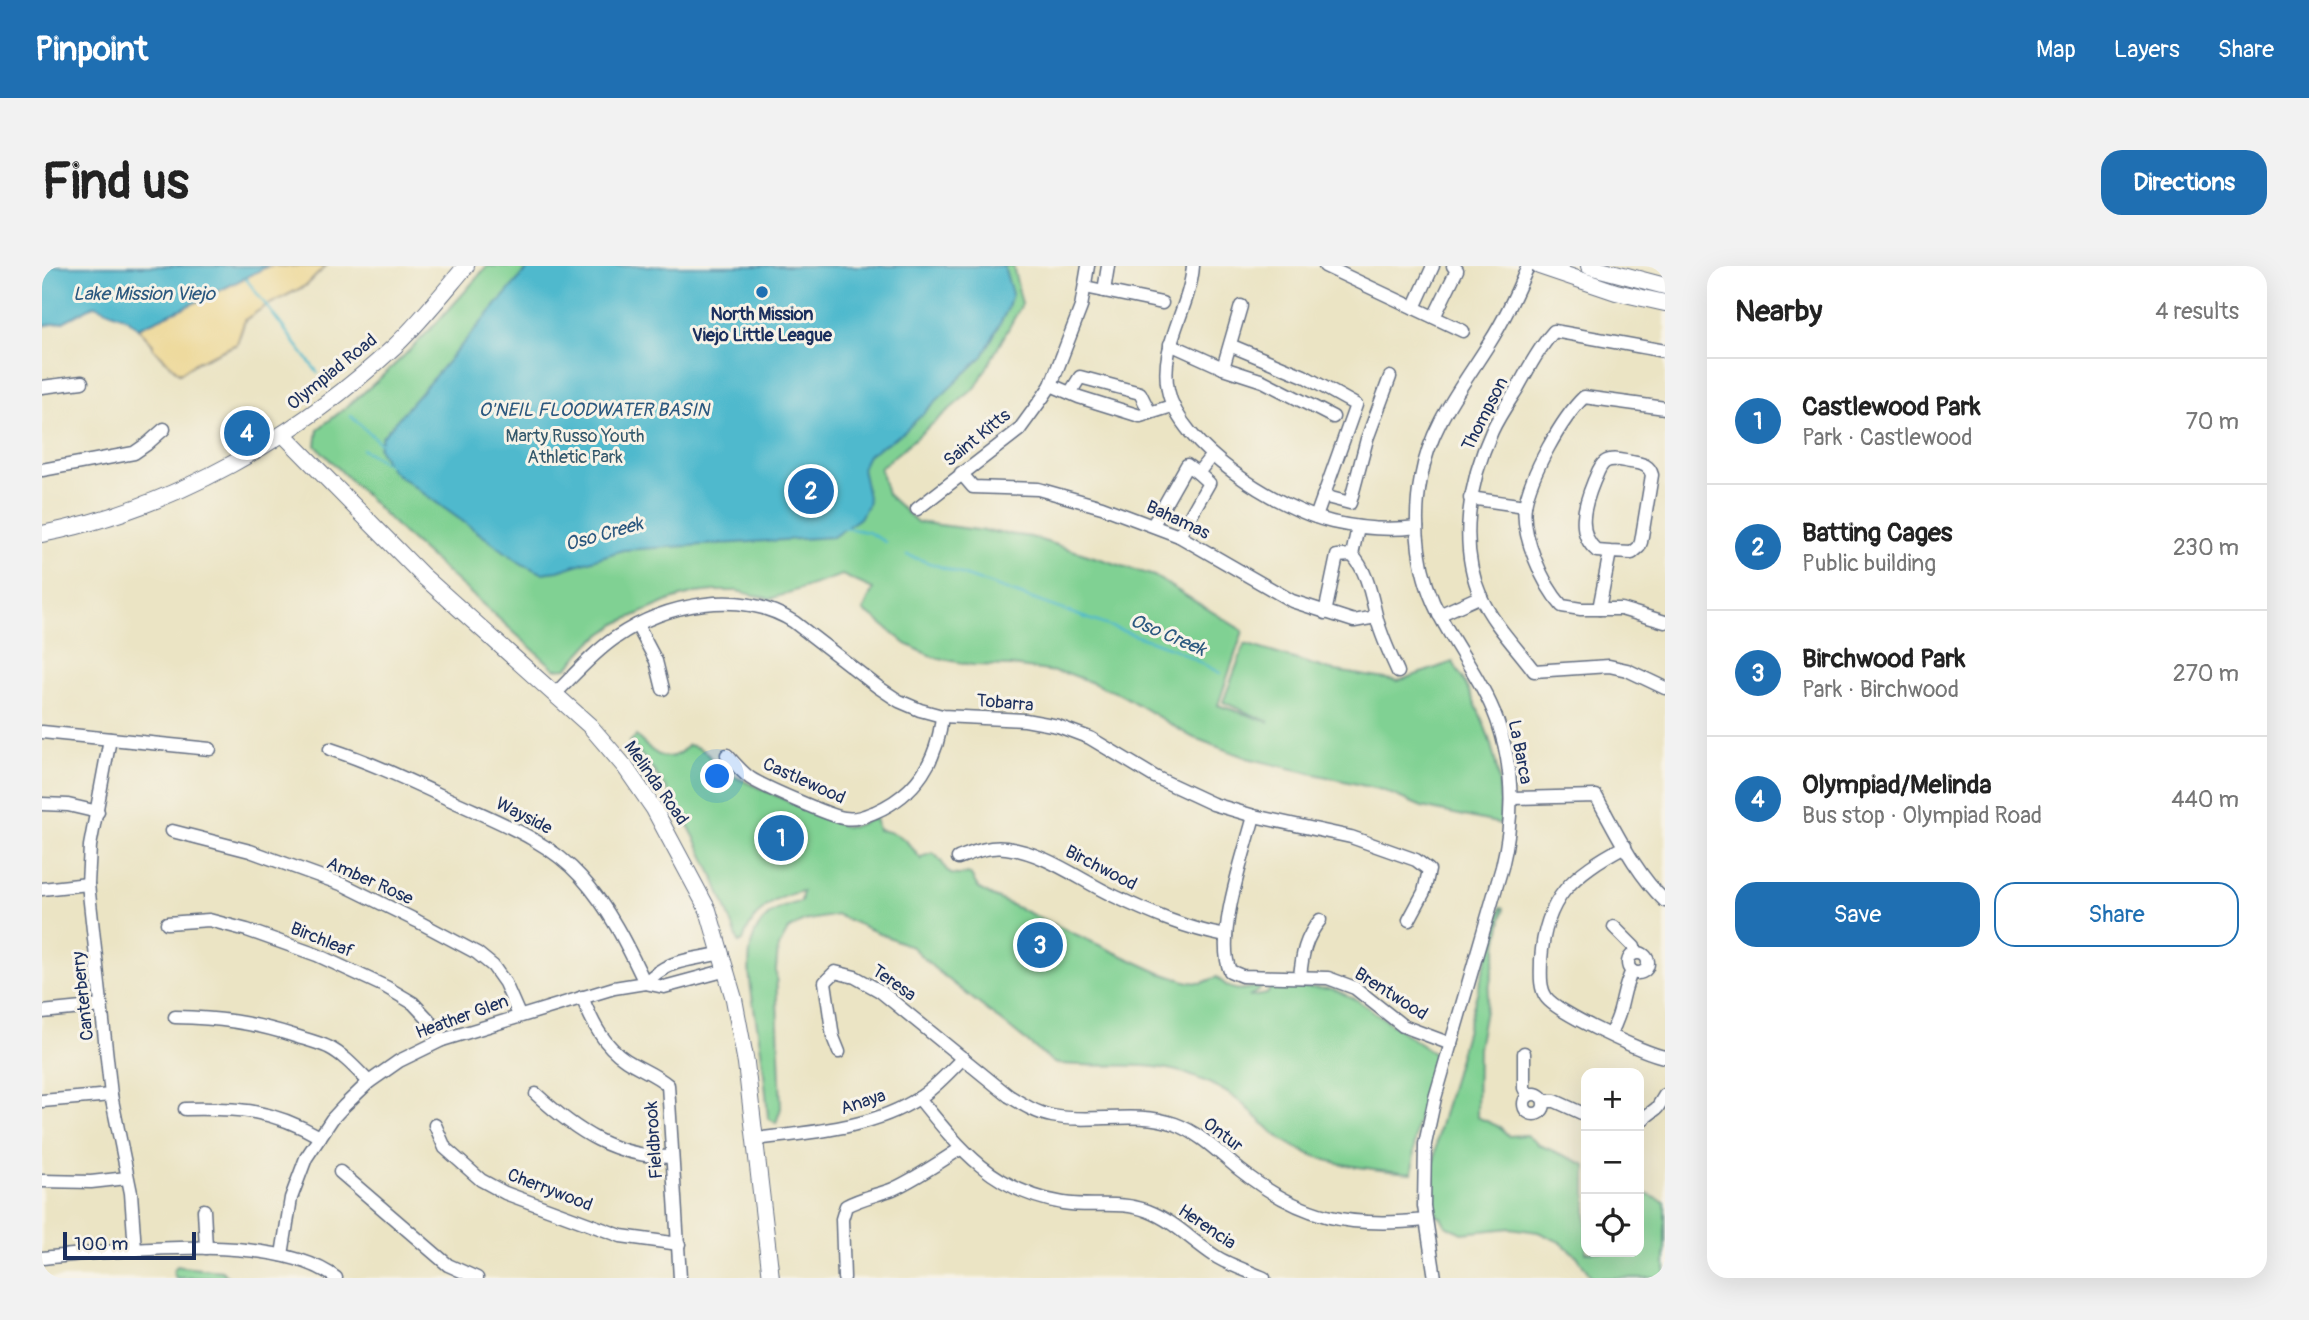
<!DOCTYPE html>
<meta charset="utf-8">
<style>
:root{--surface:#fff;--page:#f2f2f2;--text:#222;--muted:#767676;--line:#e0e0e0;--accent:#1f6fb2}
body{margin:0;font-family:Pangolin,sans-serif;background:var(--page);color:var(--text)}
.controls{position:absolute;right:21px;bottom:21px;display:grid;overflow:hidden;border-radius:14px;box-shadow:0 7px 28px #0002}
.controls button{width:63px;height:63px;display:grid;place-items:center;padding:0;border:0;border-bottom:2px solid var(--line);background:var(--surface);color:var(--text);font:35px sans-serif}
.scale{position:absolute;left:21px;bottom:18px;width:133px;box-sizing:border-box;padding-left:7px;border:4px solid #1b2f5e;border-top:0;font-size:19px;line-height:24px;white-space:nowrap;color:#1b2f5e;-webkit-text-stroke:5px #f7f3e8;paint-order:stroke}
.you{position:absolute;left:676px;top:511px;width:24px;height:24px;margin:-18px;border:5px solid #fff;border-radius:50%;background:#1a73e8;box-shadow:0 0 0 10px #1a73e833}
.badge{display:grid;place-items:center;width:46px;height:46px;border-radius:50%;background:var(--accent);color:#fff;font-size:23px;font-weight:700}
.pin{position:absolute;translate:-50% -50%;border:4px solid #fff;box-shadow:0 2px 7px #0006}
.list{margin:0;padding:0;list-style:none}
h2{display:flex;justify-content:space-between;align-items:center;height:91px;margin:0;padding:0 28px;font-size:30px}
h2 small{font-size:23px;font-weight:400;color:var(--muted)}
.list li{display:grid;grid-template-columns:46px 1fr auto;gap:21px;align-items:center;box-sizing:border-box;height:126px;padding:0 28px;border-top:2px solid var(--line)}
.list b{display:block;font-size:26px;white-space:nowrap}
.list p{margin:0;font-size:23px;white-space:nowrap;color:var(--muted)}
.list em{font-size:23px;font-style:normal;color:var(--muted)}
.actions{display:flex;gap:14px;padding:21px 28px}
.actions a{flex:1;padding:16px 0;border:2px solid var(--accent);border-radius:21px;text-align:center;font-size:24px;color:var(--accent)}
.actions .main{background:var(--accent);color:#fff}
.icon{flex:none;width:38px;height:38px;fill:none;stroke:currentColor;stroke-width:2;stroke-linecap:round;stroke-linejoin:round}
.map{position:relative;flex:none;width:1623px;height:1012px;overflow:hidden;border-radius:21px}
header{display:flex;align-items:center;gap:42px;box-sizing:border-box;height:98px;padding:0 35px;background:var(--accent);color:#fff}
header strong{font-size:33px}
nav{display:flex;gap:38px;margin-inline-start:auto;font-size:24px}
.intro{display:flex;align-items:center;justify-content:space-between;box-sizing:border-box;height:168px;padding:0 42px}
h1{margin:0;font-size:49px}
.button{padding:18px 32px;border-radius:21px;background:var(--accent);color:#fff;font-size:24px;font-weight:700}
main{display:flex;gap:42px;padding:0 42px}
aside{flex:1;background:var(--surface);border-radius:21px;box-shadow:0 7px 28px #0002}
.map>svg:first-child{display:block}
.green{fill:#80d193;stroke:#4e8078;stroke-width:2}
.sand{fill:#eeda9e;stroke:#84847e;stroke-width:2}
.water{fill:#50b9cd;stroke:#367496;stroke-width:2}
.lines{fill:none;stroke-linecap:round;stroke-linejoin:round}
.stream{stroke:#50b9cd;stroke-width:2.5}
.minor-casing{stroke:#646e82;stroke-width:15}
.major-casing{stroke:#646e82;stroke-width:18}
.minor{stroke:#fff;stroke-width:12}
.major{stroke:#fff;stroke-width:16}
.poi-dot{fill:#1f6fb2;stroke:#f7f3e8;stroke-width:2.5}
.labels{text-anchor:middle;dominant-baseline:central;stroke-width:6;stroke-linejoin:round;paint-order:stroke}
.poi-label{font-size:18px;font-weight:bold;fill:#1b2f5e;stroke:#f7f3e8}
.street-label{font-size:18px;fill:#1b2f5e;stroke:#f7f3e8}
.park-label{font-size:18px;fill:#34586b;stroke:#f7f3e8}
.water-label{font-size:19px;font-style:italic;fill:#2b587f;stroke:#f7f3e8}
</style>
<header>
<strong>Pinpoint</strong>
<nav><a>Map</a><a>Layers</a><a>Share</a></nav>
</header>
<div class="intro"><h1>Find us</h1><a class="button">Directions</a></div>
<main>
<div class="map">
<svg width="1623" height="1012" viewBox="0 0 1623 1012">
<rect width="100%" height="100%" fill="#f7f3e8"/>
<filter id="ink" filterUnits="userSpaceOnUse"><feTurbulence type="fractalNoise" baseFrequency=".0143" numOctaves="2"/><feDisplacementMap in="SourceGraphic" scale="14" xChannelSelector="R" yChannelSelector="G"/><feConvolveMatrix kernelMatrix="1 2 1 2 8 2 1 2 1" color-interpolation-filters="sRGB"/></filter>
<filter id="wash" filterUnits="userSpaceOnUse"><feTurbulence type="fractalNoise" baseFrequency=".00686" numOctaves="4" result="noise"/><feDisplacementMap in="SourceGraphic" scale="28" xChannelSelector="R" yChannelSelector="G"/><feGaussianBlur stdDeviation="1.57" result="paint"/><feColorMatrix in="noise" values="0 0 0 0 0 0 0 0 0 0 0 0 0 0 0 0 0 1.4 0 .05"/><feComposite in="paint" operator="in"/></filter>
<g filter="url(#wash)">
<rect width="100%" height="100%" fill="#ebe4c4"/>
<!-- green -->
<g class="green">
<path d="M445,0H971L980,38L934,121L838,202L845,228L875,256L989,271L1112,310L1201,365L1176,439L1227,456L1181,436L1203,378L1288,404L1356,415L1411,396C1431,430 1447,463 1455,503C1458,520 1458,540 1459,558L1380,541L1340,524L1205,492L1150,471L1078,428L1028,408L970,400L930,399L891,391L864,378L834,353L821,345L831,323L800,309L728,333L695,325H673L653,327L629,334L576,357L549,376L525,402L513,403L359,265L274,180L276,163C341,115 394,61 445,0Z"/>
<path d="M594,470C612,487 626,503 646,479C663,482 666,488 674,501L682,506L801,560L810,561L833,552L836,564C860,567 865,575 879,593V591L891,587C909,600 897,613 928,608L937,623L950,630L1118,707L1147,716L1160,717L1175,711C1190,727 1197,725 1217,720L1218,723L1207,731L1225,728L1230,720L1291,723L1315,734L1395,790L1374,862L1370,907C1326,903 1279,900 1241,874C1225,863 1212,847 1197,835C1183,824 1166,816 1150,810C1106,792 1058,804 1012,797L892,702L870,681L795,649L762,655L746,664L736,682L734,704L739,842L734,857L726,852C724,823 721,794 716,765C708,715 688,649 759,636L761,625C732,631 710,646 701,675L697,677C672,606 639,532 588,476Z"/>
<path d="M1459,641L1462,642L1436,782L1435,851L1458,861L1466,870L1484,869L1497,879L1544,899V986H1597V925L1623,936V1012H1550L1535,990L1518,976L1496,966L1468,962L1420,967L1404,960L1399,951L1393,949L1391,902L1396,867Z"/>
<path d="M135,1000C151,1003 164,1003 180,1005L187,1012H134L131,1006Z"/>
</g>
<!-- sand -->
<path class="sand" d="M226,0H284L265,19L222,41L203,54L195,78L155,96L140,106L137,107L110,81L111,79L96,62L163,32Z"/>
<!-- water -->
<g class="water">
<path d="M0,0H226L163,32L96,62L86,53L53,39L21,56L0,60Z"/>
<path d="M488,0H962L970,28L965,44L941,90L862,166L826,189L820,202L827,236L818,252L791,271L581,284L516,305L500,307L480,298L349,204L336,182L340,171Z"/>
</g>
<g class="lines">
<!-- stream -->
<g class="stream">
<path d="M204,13L276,107"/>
<path d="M309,150L338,177"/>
<path d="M320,183L347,199"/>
<path d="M804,262L826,266L843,276"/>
<path d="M865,289L1132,383L1178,407"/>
</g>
</g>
</g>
<g filter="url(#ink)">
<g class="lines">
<defs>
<g id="minor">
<path d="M1151,0C1148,43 1117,79 1126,124C1137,181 1236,243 1290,256C1317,262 1346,265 1375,261"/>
<path d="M1283,0L1421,65"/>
<path d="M1043,21L1120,37"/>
<path d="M1062,25L1066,0"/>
<path d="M1372,42L1391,0"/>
<path d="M1392,51L1415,4L1411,0"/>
<path d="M1128,78L1181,102L1221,115L1291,151"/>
<path d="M1190,80L1262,110L1314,139L1274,251"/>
<path d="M1623,85L1512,65C1497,82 1486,103 1475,123C1466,137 1457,150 1450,165C1427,215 1416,279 1439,331C1451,358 1475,382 1492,405L1567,400L1585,404L1623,422"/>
<path d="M1181,102L1199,40"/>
<path d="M1009,119L1037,131L1098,150L1130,140"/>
<path d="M0,121L40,116"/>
<path d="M1028,127L1038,111L1098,127L1108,147"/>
<path d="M1623,142L1542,131C1520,152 1488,209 1483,240C1479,269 1501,319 1520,340L1539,343H1579L1623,356"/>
<path d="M0,204L92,187L105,178L122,163"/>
<path d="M919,207L931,221L996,223L1060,241L1137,270L1250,335L1312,355L1334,351"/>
<path d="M1281,230L1308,237L1325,173L1348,111"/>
<path d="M1428,232L1483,240"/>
<path d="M875,243L977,164L1001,131L1009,119L1039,41L1046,0"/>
<path d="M1111,259L1145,199L1156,207L1170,189"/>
<path d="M1316,261L1310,289C1325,304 1329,329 1334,349C1338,368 1348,388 1356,406"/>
<path d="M1137,270L1167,217L1156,207"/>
<path d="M1557,343L1568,286L1590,287L1597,281L1599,276L1610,209C1607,198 1599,198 1589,196C1581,195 1570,191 1563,196C1557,200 1555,209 1552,215C1543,237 1533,267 1555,285L1568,286"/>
<path d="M1283,347L1295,290L1310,289"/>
<path d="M1397,349L1439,330"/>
<path d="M595,359L614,395L621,423"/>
<path d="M514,427C533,408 551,387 573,372C624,337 699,322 752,356L836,421L857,435L878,444L900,450L983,454L1016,460L1048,472L1113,511L1171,538L1212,550L1309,571L1374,594L1387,604L1382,626L1367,654"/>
<path d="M0,466L168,483"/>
<path d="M68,473L48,580L46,618L69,829L89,927L93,984"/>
<path d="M288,483C331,497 370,516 411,535C456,556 506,574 539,611C567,642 585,679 603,717"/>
<path d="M685,489C692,497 700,506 708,512C720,520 788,550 802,552C814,554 823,550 833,546C874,528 896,494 900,450"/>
<path d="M1469,532L1554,530C1574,565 1593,607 1623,635"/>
<path d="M0,538L26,539L56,546"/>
<path d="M1212,550C1202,589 1173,669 1188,705L1200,710L1286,712L1313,722L1361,760L1409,778"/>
<path d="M130,565L208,585L302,619L375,655L435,687L451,700L463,717L477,749"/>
<path d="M1583,580C1531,608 1503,631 1499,694C1499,706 1497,721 1504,731C1513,746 1604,788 1623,791"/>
<path d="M916,592C932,586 946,580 964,582C1004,587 1036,613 1072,630C1108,647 1145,663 1184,670"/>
<path d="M0,623L46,618"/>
<path d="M125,657L167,654L205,664L275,689L344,721L371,737L386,753L400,774"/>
<path d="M1572,661L1592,681L1593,687"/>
<circle cx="1596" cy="697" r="10"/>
<path d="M1258,711C1260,689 1263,672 1278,654"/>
<path d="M603,717C628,692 647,695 680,687"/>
<path d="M540,731C550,756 561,779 584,794C598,803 613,808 626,819L638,1012"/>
<path d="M0,746L60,740"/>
<path d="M133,751C177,752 208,756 250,769C262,773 275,776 286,781C302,789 314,803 327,816"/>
<path d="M1568,768C1582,745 1579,726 1590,705"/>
<path d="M797,786L791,771L783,716L793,706L813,711L838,725L967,830C980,838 994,847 1010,850C1050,858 1094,844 1133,858C1158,867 1178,888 1198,904C1260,953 1307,962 1384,954"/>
<path d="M1482,787V822L1486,830"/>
<path d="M494,828C535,866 573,891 630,891"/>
<circle cx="1492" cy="838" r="10"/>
<path d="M877,832C918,883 951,925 1021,937C1050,942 1078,934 1106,945C1132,955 1150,975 1173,990C1187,999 1206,1005 1222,1012"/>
<path d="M0,835L69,829"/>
<path d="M1502,835H1513L1544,849"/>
<path d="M143,843C198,842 229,843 278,871"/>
<path d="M1597,856L1615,842L1623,829"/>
<path d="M393,859L403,882L439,914L463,927L579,970L637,978"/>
<path d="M714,873C769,866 829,863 877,832C893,822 907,806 921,792"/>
<path d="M298,906L406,999L435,1012"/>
<path d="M0,915L49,916L85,912"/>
<path d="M162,944L164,982"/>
<path d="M240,989L249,932L264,892L290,853L302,840L327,816L357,795L400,774L572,722L603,717L622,721L685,704"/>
<path d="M0,992C74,985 234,965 294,1012"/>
<path d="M802,1012L800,953L804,940C819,932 835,929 851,923C875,912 896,897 918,883"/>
<path d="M1393,1012L1382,940L1383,878L1393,832L1460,601C1472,552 1472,502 1455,454C1442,418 1417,386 1399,352C1376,311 1370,258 1379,212C1388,159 1420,121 1448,76C1463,53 1475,26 1486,0"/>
</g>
<g id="major">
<path d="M1497,0L1574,26L1623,37"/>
<path d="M1547,0L1623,20"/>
<path d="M241,168L381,310L548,460L583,501L612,543L666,644L692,733L704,797L729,1012"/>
<path d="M0,268C132,242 255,171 353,80C379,55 401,27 424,0"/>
</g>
</defs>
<!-- minor casing -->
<use href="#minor" class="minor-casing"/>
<!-- major casing -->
<use href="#major" class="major-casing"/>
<!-- minor -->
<use href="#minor" class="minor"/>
<!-- major -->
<use href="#major" class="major"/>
</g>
</g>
<!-- markers -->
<circle class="poi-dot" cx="720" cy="26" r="7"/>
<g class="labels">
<!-- poi labels -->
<g class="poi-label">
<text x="720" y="48">North Mission<tspan x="720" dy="21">Viejo Little League</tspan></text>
</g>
<!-- street labels -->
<g class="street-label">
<text transform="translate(290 106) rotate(-39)">Olympiad Road</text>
<text transform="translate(1443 148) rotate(-63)">Thompson</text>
<text transform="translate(935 172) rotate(-39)">Saint Kitts</text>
<text transform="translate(1136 254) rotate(25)">Bahamas</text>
<text transform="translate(963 437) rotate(5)">Tobarra</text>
<text transform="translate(1478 486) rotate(79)">La Barca</text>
<text transform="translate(762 515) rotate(24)">Castlewood</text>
<text transform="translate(614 517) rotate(55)">Melinda Road</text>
<text transform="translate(482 550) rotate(27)">Wayside</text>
<text transform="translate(1059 602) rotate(27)">Birchwood</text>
<text transform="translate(328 615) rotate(24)">Amber Rose</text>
<text transform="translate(280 674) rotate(22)">Birchleaf</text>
<text transform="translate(852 717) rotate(35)">Teresa</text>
<text transform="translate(1349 728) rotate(32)">Brentwood</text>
<text transform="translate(41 730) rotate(-96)">Canterberry</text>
<text transform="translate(420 751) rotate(-20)">Heather Glen</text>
<text transform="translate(821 836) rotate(-18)">Anaya</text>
<text transform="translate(1181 869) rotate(37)">Ontur</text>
<text transform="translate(612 874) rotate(-94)">Fieldbrook</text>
<text transform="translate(508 924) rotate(21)">Cherrywood</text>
<text transform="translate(1165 961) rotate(34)">Herencia</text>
</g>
<!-- park labels -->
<g class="park-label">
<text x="533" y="170">Marty Russo Youth<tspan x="533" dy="21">Athletic Park</tspan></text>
</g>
<!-- water labels -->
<g class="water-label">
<text x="102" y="28">Lake Mission Viejo</text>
<text x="552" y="144">O'NEIL FLOODWATER BASIN</text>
<text transform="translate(562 268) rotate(-16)">Oso Creek</text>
<text transform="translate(1126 369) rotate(23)">Oso Creek</text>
</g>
</g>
</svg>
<div class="controls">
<button>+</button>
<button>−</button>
<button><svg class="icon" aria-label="locate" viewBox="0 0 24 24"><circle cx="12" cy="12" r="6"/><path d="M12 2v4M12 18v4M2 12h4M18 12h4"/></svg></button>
</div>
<div class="scale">100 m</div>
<div class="you"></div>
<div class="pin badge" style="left:739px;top:572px">1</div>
<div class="pin badge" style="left:769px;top:225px">2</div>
<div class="pin badge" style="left:998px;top:679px">3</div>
<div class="pin badge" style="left:205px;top:167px">4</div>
</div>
<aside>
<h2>Nearby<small>4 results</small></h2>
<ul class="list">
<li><span class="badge">1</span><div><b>Castlewood Park</b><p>Park · Castlewood</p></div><em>70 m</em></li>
<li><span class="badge">2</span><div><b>Batting Cages</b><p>Public building</p></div><em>230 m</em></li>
<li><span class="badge">3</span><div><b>Birchwood Park</b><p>Park · Birchwood</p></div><em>270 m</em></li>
<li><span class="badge">4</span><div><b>Olympiad/Melinda</b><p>Bus stop · Olympiad Road</p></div><em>440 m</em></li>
</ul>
<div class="actions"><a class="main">Save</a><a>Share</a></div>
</aside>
</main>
